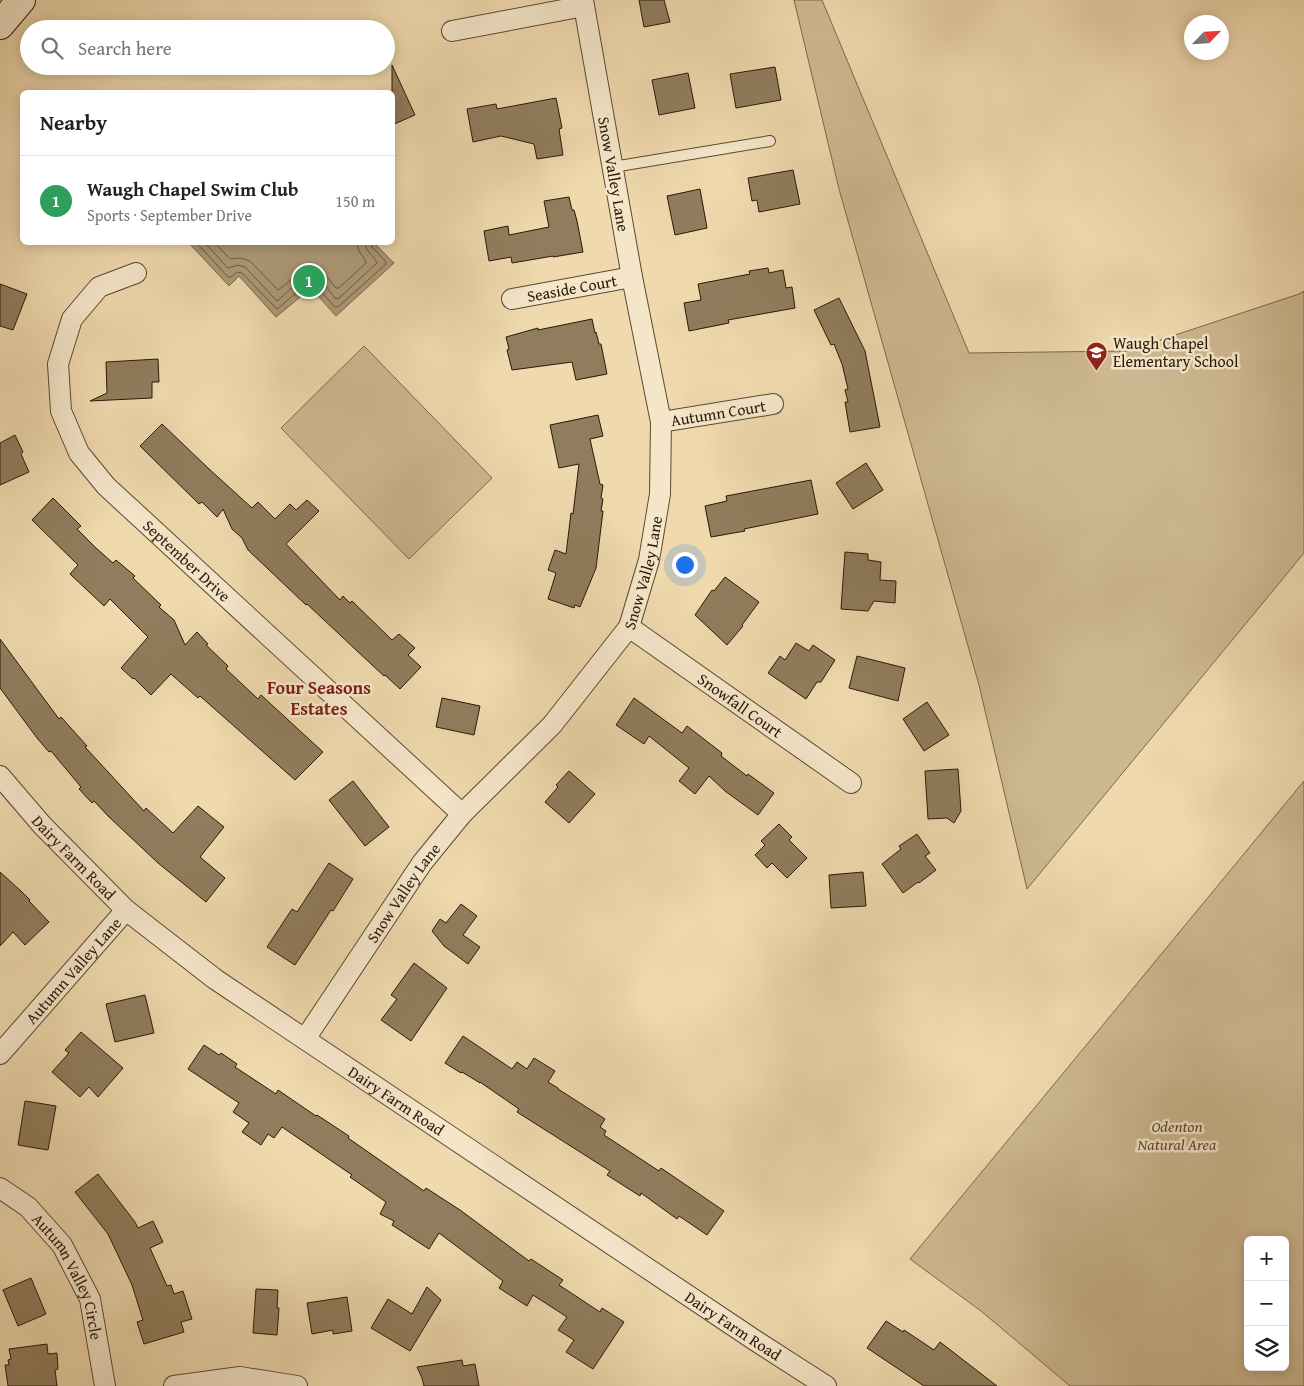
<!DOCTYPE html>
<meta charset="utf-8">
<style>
:root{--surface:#fff;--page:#f6f6f6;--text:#202124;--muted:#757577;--line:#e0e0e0;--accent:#2563eb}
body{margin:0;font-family:"Gentium Book Plus",serif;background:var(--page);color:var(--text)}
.controls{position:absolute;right:15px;bottom:15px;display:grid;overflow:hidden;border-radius:8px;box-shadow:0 2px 12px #0003}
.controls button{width:45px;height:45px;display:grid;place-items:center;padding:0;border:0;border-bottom:1px solid var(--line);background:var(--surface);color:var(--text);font:25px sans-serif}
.compass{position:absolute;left:1184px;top:15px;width:45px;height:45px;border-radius:50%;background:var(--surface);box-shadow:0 2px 12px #0003;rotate:65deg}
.you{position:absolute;left:684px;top:564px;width:18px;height:18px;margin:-12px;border:4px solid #fff;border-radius:50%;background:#1a73e8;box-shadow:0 0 0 8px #1a73e833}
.badge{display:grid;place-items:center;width:32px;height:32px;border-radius:50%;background:var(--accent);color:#fff;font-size:16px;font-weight:700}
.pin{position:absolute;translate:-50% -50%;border:2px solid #fff;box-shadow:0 1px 5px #0006}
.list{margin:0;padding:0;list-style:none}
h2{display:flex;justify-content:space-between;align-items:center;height:65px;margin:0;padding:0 20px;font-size:21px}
h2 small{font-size:16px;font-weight:400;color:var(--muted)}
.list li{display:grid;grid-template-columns:32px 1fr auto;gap:15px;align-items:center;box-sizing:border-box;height:90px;padding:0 20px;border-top:1px solid var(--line)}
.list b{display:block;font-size:19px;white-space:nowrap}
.list p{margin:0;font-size:16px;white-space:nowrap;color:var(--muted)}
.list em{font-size:16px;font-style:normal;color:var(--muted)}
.icon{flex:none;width:28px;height:28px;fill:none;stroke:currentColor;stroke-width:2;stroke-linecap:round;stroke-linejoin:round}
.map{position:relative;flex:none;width:1304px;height:1386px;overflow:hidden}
.search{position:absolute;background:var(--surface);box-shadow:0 2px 12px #0003;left:20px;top:20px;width:375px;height:55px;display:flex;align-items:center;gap:12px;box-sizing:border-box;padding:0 18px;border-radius:28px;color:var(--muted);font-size:19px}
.panel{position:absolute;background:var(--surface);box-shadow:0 2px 12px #0003;left:20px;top:90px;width:375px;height:155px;border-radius:8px}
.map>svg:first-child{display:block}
.green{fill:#cdb891;stroke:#7b684c;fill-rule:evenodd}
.water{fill:#ac9875;stroke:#786549}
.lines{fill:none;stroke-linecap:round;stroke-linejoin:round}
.shore{stroke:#6a583e;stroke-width:1}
.building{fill:#907d5d;stroke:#291907}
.service-casing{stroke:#5a4930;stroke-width:12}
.minor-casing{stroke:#5a4930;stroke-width:22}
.secondary-casing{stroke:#291907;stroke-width:30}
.service{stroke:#f5e6ca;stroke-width:10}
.minor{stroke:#f5e6ca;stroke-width:20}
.secondary{stroke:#f5e6ca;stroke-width:28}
.labels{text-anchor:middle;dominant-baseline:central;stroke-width:5;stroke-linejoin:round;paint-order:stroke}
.street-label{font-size:16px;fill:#291907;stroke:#f5e6ca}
.poi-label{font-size:16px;fill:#291907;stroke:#f5e6ca;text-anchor:start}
.park-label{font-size:16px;font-style:italic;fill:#5a4930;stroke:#f5e6ca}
.neighbourhood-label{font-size:18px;font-weight:bold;fill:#7a1f14;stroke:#f5e6ca}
</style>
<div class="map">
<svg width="1304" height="1386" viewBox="0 0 1304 1386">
<rect width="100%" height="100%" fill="#efd9ad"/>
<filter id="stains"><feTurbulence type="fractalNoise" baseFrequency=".004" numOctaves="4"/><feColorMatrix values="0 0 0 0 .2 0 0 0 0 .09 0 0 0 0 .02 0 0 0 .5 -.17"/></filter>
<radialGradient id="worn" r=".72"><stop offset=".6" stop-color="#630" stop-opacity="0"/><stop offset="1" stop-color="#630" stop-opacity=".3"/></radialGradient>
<!-- green -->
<g class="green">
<path d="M794,0H822L969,353L1127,351L1299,294L1304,291V553L1027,889L979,685L839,189Z"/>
<path d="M364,346L492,478L409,559L281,428Z"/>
<path d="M1304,781V1386H1070L981,1311L910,1259ZM1248,1240H1285V1367H1248Z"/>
</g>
<!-- water -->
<path class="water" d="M189,243H374L394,263L336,316L311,288L276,317L239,276L229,286Z"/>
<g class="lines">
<!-- shore -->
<g class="shore">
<path d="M196,242L228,277H231L237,272L242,273L277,309L307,284L310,283L315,285L335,307H338L386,264L385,261L372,247L371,242"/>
<path d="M204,242L228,268L238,265L245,267L277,301C287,294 304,272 316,278C324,282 330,292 335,298L338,299L377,263C374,255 365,252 365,242"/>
<path d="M214,242L230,259L240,258L250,261L278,290C291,282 305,261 322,273C328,277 332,283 336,288H339L366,263C364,255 357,253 357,242"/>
</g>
</g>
<!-- building -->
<g class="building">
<path d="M639,0H664L670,22L644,27Z"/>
<path d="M392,65L415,115L392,125Z"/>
<path d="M775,67L781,100L736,108L730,74Z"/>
<path d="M688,73L695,108L659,115L652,80Z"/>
<path d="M556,98L562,128L559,129L563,155L537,159L534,144L501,136L473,142L467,109L496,104L497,109Z"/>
<path d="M793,170L800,204L759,212L757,200L752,201L748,178Z"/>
<path d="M700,189L707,228L675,235L667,196Z"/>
<path d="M569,197L572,210H574L577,221L583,252L553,257V256L512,263L511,257L489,261L484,231L508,226L509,235L549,227L544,201Z"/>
<path d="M768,268L769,273L783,270L786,288L792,287L795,308L728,320L729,323L689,331L684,303L701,300L698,284L750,274L749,271Z"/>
<path d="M0,284L27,294L13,330L0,326Z"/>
<path d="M839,298L865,351L880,427L850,432L845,402H848L845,390L848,389L842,364L834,344L831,345L814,310Z"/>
<path d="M592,319L595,333L596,332L599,344H601L607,374L576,380L572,362L512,370L507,350L509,349L506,337L538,328V330Z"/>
<path d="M158,359L159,382H152V398L90,401L107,393L106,362Z"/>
<path d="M598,415L603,436L590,439L600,484L603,485L601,498L603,499L601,511H603L596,568L580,607L575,605L574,608L548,599L556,573L548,570L555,550L566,554L571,513L573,514L579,464L559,468L550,425Z"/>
<path d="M162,424L208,468L252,508L258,502L275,519L290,504L296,510L307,500L319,511L286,544L340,600L343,596L350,603L352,601L392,640L399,634L415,648L408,655L421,667L400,689L385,675L384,676L371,664L307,604L306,605L248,550L242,538L232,529L223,509L217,517L202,502L199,504L140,446Z"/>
<path d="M15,435L23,452L21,454L29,472L0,485V443Z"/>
<path d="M866,463L883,490L853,509L836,483Z"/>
<path d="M811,480L818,514L744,529L745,531L711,537L705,506L727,501L726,496Z"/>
<path d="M53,498L81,526L77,529L96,548L113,563L116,560L135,576L133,578L161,605L159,607L174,620L185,645L197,632L208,644L206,645L228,666L226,669L241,683L258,699L261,695L323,752L295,780L200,696L198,698L171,674L151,695L134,678L133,679L121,668L148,637L110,599L104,606L70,574L78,565L32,520Z"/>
<path d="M845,552L868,554V560L881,562L880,580L896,581L895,603L874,601L868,611L841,609Z"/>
<path d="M725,577L759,602L742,625L743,626L727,645L695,615L712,590L714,591Z"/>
<path d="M0,639L59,719L61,717L87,746L85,747L144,811L146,808L173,833L198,806L224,827L200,857L225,878L206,902L158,863L108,816L94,801L92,803L79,789L81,787L51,751L49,752L37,738L0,688Z"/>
<path d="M796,643L809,651L813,645L835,660L821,682H817L806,699L768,673L780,656L785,660Z"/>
<path d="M857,656L905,668L898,701L849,688Z"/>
<path d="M442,698L480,706L474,735L436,727Z"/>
<path d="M634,698L682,733L687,726L722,753L721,756L747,776L748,774L774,793L758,815L725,791L709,776L695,794L679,781L689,768L649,736L644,744L616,725Z"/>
<path d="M927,702L949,735L924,751L903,719Z"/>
<path d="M958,769L961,811L954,823L947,818L928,819L925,771Z"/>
<path d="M569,771L595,794L569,823L545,802L558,787L556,785Z"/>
<path d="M353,781L389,827L365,846L329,800Z"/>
<path d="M779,824L792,837L789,840L807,858L787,878L772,863L767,868L755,855L765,845L761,841Z"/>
<path d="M917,834L930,853L925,856L936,870L919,883L918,882L903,893L882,864L901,849L899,846Z"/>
<path d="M329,863L353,879L333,911L331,910L295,965L267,947L292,909L297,912Z"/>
<path d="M0,872L21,891L30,900L29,901L49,922L25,945L13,932L0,946Z"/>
<path d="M863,872L866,906L831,908L829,875Z"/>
<path d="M461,904L477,916L463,935L480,947L468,964L444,946L432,931L440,919L446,923Z"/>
<path d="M414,963L447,988L411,1041L381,1020L397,999L391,995Z"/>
<path d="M145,995L154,1033L115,1042L106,1004Z"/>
<path d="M81,1032L123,1068L98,1097L89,1087L80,1097L52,1072L69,1053L65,1050Z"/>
<path d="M463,1036L512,1069L517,1062L527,1069L534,1058L555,1071L548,1082L558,1088V1089L605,1119L600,1127L606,1131L604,1135L659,1171L661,1168L724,1211L707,1235L679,1216L677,1219L641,1193L640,1196L607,1175L610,1171L517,1112L519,1109L480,1082V1083L462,1072L461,1073L445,1063Z"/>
<path d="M204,1045L219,1055L221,1053L237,1064L235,1067L276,1094L278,1090L316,1116L317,1115L349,1136L348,1138L424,1191L426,1188L460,1210L529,1261L531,1259L563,1280L559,1285L600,1312L602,1308L624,1322L593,1369L566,1352L574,1340L558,1330L567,1317L533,1295L527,1306L499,1288L503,1281L439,1233L429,1249L392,1225L394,1221L380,1214L386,1202L350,1177L352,1175L282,1127L274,1138L268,1134L261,1145L242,1132L249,1123L233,1112L239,1103L188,1069Z"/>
<path d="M25,1101L56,1106L48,1150L18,1145Z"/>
<path d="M98,1174L135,1222L138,1228L153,1221L163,1242L150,1248L167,1286L171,1285L174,1294L183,1291L192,1319L181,1322L184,1332L144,1344L137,1322L143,1320L132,1285L108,1234L75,1192Z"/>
<path d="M31,1278L46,1314L18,1326L3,1290Z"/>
<path d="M427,1287L441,1300L410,1351L371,1328L388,1299L412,1314Z"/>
<path d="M256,1289L278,1290L277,1308H279L277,1335L253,1333Z"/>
<path d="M347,1297L352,1331L333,1334V1330L312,1334L307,1303Z"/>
<path d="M886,1321L903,1332L904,1330L934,1350L940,1342L997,1386H924L867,1348Z"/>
<path d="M47,1344L48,1354L57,1353L58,1369L55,1370L57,1386H8L5,1365H9L8,1360L11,1359L9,1349Z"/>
<path d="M462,1360L463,1366L475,1364L479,1386H424L422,1378L417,1367Z"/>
</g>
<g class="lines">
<defs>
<path id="service" d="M613,167L770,141"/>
<g id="minor">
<path d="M452,31L584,6"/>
<path id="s1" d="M136,273L99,287L72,319L58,364L61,411L79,453L106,486L462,814"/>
<path id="s2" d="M512,299L632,277"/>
<path id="s3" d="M661,422L773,404"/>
<path id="s4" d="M629,627L851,783"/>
<path id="s5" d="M0,776L42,825L126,910L215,979L756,1341L826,1386"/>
<path id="s6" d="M305,1039L422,863L462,814L552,725L629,627L649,560L660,494L661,422L632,277L583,0"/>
<path id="s7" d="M0,1054L126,910"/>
<path id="s8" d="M0,1188L28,1207L62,1245L90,1299L105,1386"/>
<path d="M174,1386L240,1377L297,1386"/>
</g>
<path id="secondary" d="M0,25L21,0"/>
</defs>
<!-- service casing -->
<use href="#service" class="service-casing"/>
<!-- minor casing -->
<use href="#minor" class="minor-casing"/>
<!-- secondary casing -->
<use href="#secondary" class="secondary-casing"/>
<!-- service -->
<use href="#service" class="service"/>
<!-- minor -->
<use href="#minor" class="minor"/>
<!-- secondary -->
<use href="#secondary" class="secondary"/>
</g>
<!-- icons -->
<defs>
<symbol id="school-pin" viewBox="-11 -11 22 30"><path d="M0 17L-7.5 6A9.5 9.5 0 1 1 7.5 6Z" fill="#8f2418" stroke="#f5e6ca"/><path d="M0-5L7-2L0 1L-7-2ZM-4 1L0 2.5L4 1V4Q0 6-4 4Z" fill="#fff"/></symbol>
</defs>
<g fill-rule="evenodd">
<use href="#school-pin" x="1084" y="340" width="25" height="34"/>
</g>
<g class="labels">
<!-- street labels -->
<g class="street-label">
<text transform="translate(614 174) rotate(80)">Snow Valley Lane</text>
<text stroke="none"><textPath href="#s2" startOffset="61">Seaside Court</textPath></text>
<text stroke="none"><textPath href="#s3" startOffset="58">Autumn Court</textPath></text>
<text stroke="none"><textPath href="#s1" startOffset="374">September Drive</textPath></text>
<text stroke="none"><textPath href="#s6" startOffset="582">Snow Valley Lane</textPath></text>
<text stroke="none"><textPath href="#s4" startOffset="136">Snowfall Court</textPath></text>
<text stroke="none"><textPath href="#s5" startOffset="110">Dairy Farm Road</textPath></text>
<text stroke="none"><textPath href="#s6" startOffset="176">Snow Valley Lane</textPath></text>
<text stroke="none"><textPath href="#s7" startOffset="111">Autumn Valley Lane</textPath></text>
<text stroke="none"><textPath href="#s5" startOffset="515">Dairy Farm Road</textPath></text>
<text stroke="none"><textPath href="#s8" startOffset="116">Autumn Valley Circle</textPath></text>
<text stroke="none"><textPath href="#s5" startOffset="920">Dairy Farm Road</textPath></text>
</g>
<!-- poi labels -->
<g class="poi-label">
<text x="1113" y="343">Waugh Chapel<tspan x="1113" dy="18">Elementary School</tspan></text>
</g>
<!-- park labels -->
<g class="park-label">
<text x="1177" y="1126">Odenton<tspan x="1177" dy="18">Natural Area</tspan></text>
</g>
<!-- neighbourhood labels -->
<g class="neighbourhood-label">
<text x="319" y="687">Four Seasons<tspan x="319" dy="21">Estates</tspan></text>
</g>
</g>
<rect width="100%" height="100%" filter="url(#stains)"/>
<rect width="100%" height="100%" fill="url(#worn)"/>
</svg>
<div class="controls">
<button>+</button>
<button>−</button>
<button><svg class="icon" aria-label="layers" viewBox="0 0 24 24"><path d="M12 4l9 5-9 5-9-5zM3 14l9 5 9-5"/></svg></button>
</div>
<svg class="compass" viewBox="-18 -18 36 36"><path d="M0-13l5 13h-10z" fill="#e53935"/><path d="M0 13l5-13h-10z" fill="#757577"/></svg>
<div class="you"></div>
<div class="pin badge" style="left:309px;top:281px;background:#2e9e5b">1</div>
<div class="search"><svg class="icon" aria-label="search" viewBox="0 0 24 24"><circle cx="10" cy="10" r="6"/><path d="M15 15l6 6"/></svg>Search here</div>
<section class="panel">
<h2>Nearby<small></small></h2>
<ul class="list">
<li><span class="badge" style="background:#2e9e5b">1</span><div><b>Waugh Chapel Swim Club</b><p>Sports · September Drive</p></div><em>150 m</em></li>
</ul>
</section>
</div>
